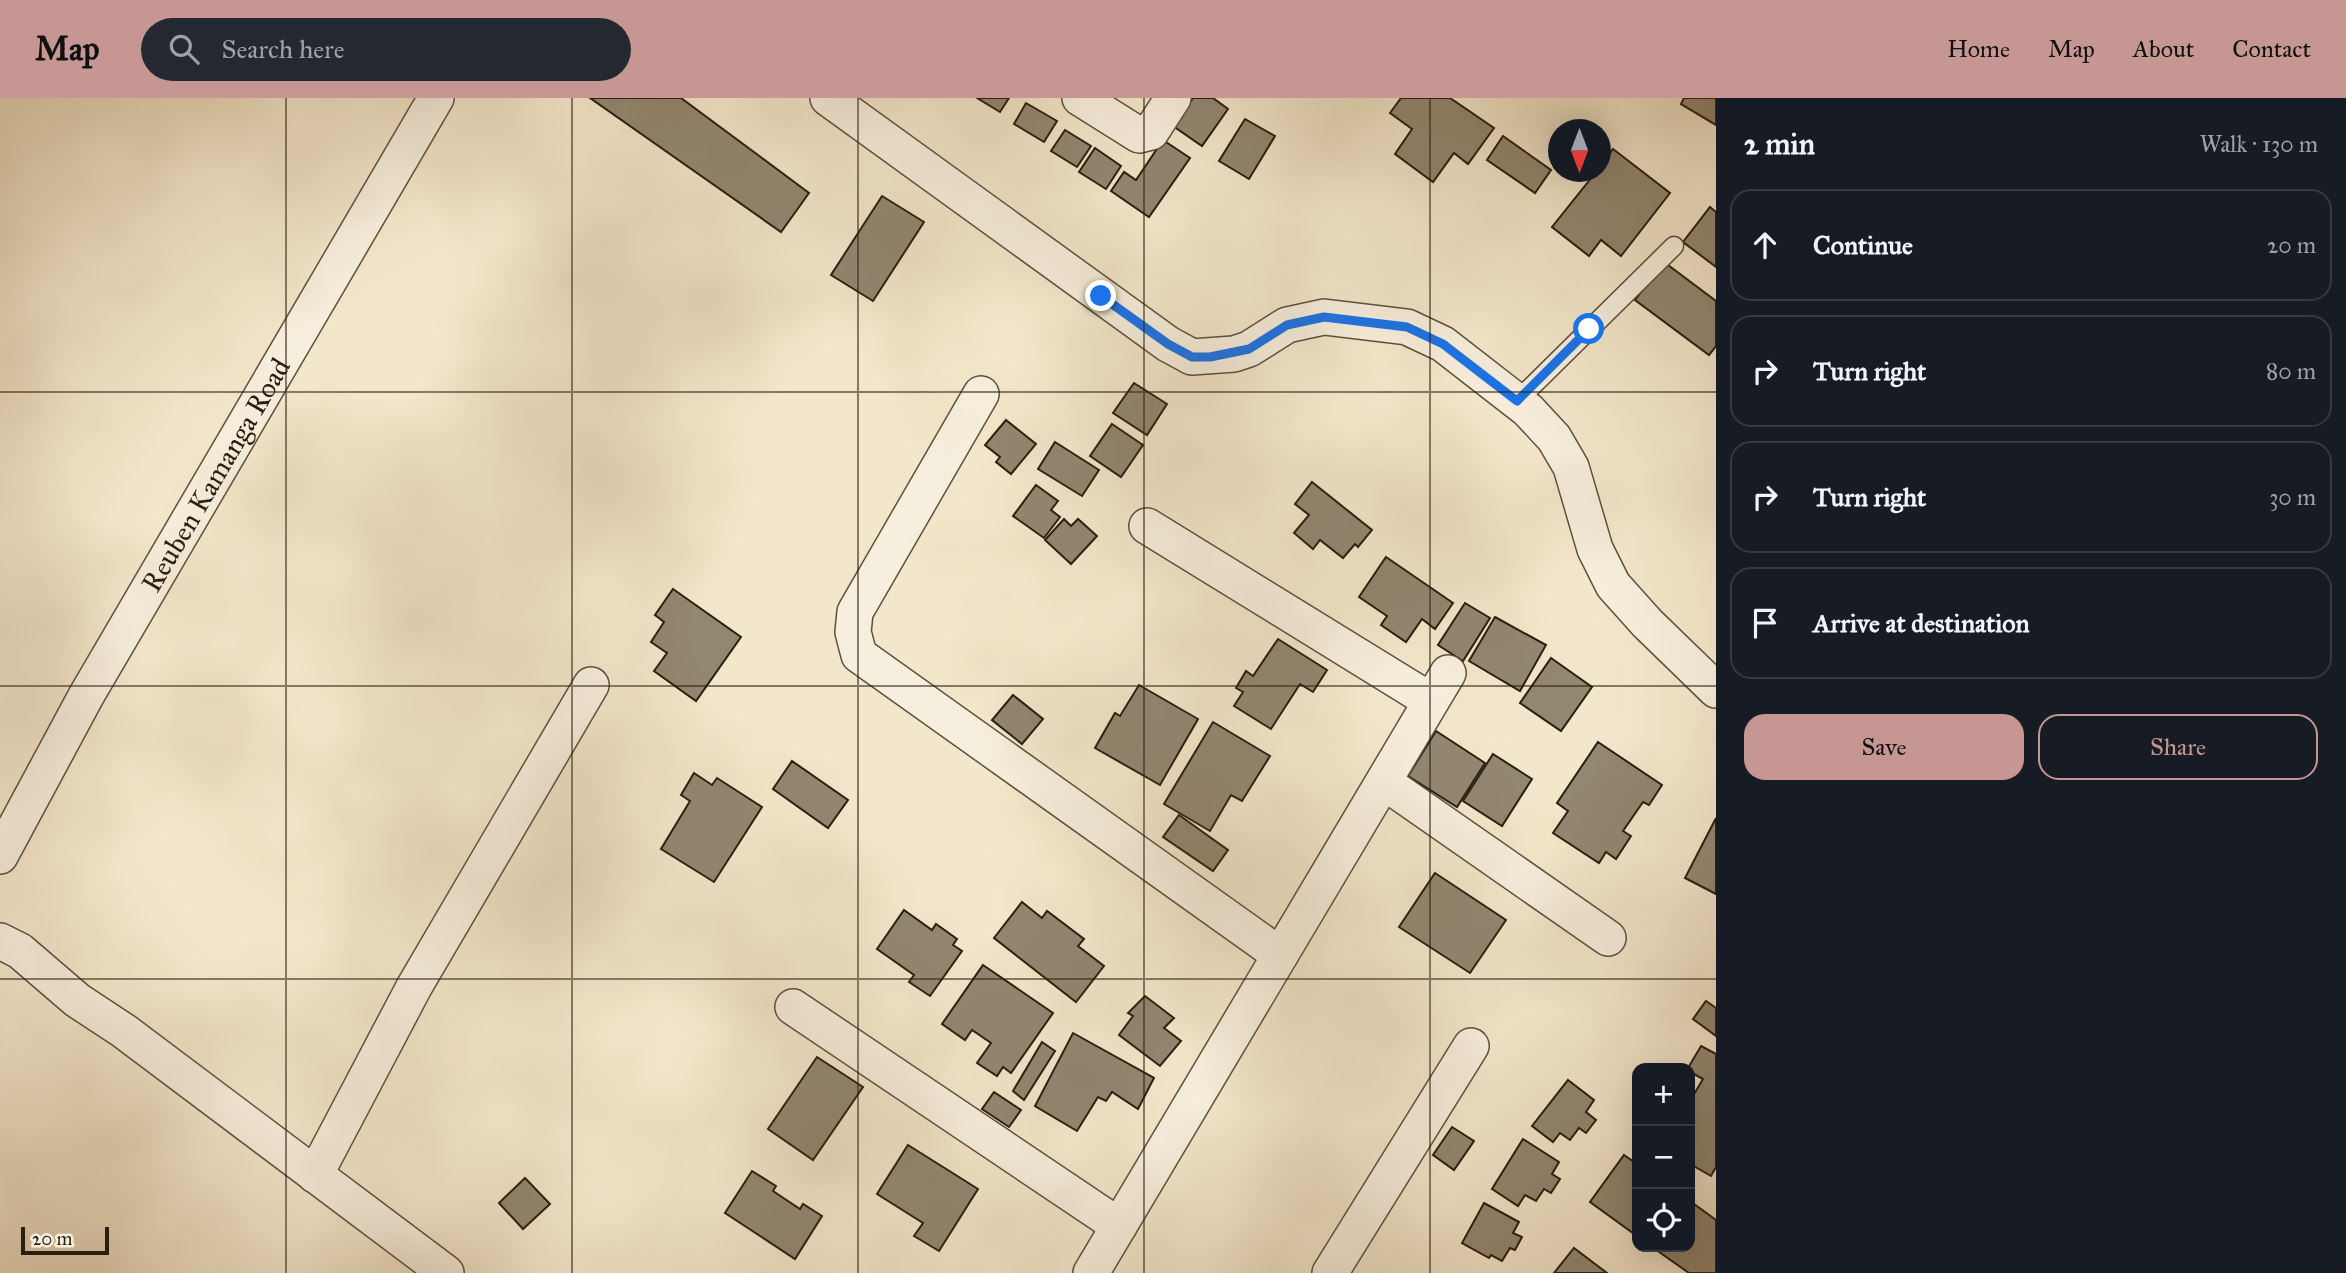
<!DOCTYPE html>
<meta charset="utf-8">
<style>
:root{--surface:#171b24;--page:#242831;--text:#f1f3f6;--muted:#9ea1a6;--line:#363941;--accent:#c59692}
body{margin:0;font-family:"IM FELL Great Primer",serif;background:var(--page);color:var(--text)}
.controls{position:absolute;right:21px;bottom:21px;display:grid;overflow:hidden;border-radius:14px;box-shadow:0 7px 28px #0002}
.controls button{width:63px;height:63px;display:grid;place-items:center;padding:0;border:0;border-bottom:2px solid var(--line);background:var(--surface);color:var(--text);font:35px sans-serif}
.compass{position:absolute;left:1548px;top:21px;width:63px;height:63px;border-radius:50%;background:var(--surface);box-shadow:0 7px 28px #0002;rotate:180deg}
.scale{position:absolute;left:21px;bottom:18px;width:88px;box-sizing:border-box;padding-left:7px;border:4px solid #291e0f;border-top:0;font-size:19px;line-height:24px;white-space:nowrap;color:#291e0f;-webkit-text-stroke:5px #f7efdd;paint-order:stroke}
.stop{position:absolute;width:21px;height:21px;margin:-16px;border:5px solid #1a73e8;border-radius:50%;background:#fff}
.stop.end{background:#1a73e8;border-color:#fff;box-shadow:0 2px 7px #0008}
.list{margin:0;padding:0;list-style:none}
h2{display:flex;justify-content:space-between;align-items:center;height:91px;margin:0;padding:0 28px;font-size:30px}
h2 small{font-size:23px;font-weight:400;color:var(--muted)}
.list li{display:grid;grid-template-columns:46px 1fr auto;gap:21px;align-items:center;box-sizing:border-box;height:112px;margin:0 14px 14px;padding:0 14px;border:2px solid var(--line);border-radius:21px}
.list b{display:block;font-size:26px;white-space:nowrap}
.list em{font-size:23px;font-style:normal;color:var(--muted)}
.actions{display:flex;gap:14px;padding:21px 28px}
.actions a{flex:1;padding:16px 0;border:2px solid var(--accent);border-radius:21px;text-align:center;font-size:24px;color:var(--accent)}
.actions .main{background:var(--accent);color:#111}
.icon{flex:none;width:38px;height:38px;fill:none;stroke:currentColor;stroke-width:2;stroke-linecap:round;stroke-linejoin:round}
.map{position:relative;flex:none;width:1716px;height:1175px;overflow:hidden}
header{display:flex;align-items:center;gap:42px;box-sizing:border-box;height:98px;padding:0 35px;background:var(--accent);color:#111}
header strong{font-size:33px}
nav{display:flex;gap:38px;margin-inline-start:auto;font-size:24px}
.search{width:490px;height:63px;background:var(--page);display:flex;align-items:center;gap:18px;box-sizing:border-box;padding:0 24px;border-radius:38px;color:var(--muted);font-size:26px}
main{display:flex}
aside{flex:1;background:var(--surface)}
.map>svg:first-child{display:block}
.building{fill:#928771;stroke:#291e0f;stroke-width:2}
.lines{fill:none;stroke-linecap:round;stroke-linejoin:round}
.service-casing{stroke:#5c503e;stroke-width:21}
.minor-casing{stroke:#5c503e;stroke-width:38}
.service{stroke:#f7efdd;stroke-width:18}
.minor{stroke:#f7efdd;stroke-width:35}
.route{stroke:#1a73e8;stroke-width:9}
.grid{fill:none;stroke:#291e0f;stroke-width:2;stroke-opacity:0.55}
.labels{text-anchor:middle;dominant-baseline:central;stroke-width:5;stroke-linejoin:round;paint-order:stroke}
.street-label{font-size:28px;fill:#291e0f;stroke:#f7efdd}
</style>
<header>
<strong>Map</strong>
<div class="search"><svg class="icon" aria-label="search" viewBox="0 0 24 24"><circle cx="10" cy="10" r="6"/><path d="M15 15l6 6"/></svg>Search here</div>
<nav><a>Home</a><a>Map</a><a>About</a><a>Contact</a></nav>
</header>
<main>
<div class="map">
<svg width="1716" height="1175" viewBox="0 0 1716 1175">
<rect width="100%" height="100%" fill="#f3e7cb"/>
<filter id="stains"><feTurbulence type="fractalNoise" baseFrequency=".00286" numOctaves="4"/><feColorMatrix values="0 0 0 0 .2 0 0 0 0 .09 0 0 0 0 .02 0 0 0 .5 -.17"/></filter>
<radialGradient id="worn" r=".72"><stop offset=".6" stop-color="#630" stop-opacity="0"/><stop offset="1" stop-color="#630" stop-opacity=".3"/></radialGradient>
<!-- building -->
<g class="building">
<path d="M590,0H681L809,95L781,134Z"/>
<path d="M977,0H1009L1000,14Z"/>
<path d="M1193,0H1213L1228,11L1202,48L1173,28Z"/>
<path d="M1401,0H1450L1494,30L1468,66L1454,55L1433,84L1395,56L1412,31L1390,15Z"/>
<path d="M1684,0H1716V27L1681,6Z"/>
<path d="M1026,5L1057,23L1044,44L1014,26Z"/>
<path d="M1245,21L1275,38L1249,81L1219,63Z"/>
<path d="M1065,32L1091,48L1077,69L1051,53Z"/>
<path d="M1503,38L1551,72L1535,95L1487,62Z"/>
<path d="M1163,42L1190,60L1149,119L1111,93L1124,74L1136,82Z"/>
<path d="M1095,50L1121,68L1106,91L1079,74Z"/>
<path d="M1613,51L1670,95L1621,158L1601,142L1589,158L1552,129L1596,74H1601V68Z"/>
<path d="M882,98L924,124L873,203L831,177Z"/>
<path d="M1710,109L1716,114V169L1683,144Z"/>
<path d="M1664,164L1716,203V248L1709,257L1635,202Z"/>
<path d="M1134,285L1167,306L1147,337L1113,315Z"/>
<path d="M1006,322L1036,346L1011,376L996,364L1000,359L985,347Z"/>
<path d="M1112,326L1143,347L1121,379L1090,358Z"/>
<path d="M1055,344L1099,372L1082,398L1038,371Z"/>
<path d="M1312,384L1372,432L1358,449L1355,446L1343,460L1320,442L1313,451L1294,435L1309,417L1295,406Z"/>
<path d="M1036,387L1058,403L1051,412L1060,419L1044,440L1013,418Z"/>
<path d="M1064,421L1071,428L1078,421L1097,438L1071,466L1045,442Z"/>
<path d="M1386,459L1453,505L1435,531L1422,521L1406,544L1381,527L1387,518L1359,499Z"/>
<path d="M673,491L741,539L696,603L654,573L667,555L651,544L664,524L655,517Z"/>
<path d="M1465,505L1490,520L1463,563L1438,547Z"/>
<path d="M1495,519L1546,547L1520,593L1469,563Z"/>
<path d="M1278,541L1327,572L1313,594L1300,586L1271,631L1234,608L1243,594L1236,590L1246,573L1253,578Z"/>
<path d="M1551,560L1592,589L1561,633L1520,605Z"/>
<path d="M1139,587L1198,621L1160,687L1095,650L1115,615L1120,618Z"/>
<path d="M1013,597L1043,621L1022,646L992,622Z"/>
<path d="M1213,624L1270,658L1242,703L1231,697L1210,733L1164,706Z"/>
<path d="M1436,633L1485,665L1457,709L1408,678Z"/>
<path d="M1598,644L1662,687L1649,707L1643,704L1623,733L1631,738L1616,761L1606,754L1599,765L1553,735L1568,713L1557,705Z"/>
<path d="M1493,656L1532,681L1502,728L1463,703Z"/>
<path d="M792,663L848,702L828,730L773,691Z"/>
<path d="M694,675L712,687L717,680L762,709L714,784L661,751L690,703L681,697Z"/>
<path d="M1179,717L1228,752L1213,773L1163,739Z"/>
<path d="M1716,720V796L1685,780Z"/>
<path d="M1435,775L1506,822L1470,875L1399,829Z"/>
<path d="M1022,804L1042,820L1047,813L1084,841L1078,848L1104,868L1076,904L994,840Z"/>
<path d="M904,812L932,832L936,826L957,841L953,847L962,853L930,898L909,884L914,877L877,851Z"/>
<path d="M983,867L1053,915L1011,975L1003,969L997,978L977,965L991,945L972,932L965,942L942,926Z"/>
<path d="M1145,898L1174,920L1164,930L1181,943L1160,968L1119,937L1133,918L1128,915Z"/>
<path d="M1706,903L1716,910V938L1693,921Z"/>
<path d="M1073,935L1154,980L1138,1011L1112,994L1106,1003L1098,999L1077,1033L1035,1008Z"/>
<path d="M1042,944L1055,953L1024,1002L1013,993Z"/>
<path d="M1701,948L1716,956V1069L1711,1078L1690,1066V1003L1703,981L1690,974L1688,970Z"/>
<path d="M817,959L863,989L813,1062L768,1031Z"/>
<path d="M1568,982L1594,1002L1586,1014L1596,1022L1586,1035L1579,1030L1570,1042L1560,1035L1553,1044L1532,1028Z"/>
<path d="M994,994L1021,1012L1009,1029L982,1011Z"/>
<path d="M1452,1029L1474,1043L1454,1072L1433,1057Z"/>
<path d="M1523,1041L1559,1064L1552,1076L1560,1081L1551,1095L1544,1091L1536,1103L1525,1097L1518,1108L1492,1091Z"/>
<path d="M908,1047L978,1091L939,1153L914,1138L923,1125L877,1096Z"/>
<path d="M1624,1057L1637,1066V1138L1590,1104Z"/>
<path d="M752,1073L776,1088L773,1093L800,1111L803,1106L822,1118L795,1161L725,1115Z"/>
<path d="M525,1080L550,1106L523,1131L499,1105Z"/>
<path d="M1690,1103L1716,1122V1175H1689L1652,1149H1690Z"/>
<path d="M1484,1105L1519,1124L1513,1135L1522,1139L1515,1152L1510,1150L1502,1163L1491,1157L1489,1160L1462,1145Z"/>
<path d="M1574,1150L1607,1175H1554Z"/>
</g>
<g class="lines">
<defs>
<path id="service" d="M1517,303L1674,148"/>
<g id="minor">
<path d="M828,0L1168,246L1192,259L1234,256L1249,251L1287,227L1324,219L1407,229L1443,246L1528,312L1554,340L1571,369L1595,451L1613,487L1647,525L1716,592"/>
<path d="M1080,0L1139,37L1151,34L1173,0"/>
<path d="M981,296L855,514L853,534L859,557L1280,857"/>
<path d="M1147,428L1431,603"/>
<path d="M1384,684L1608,840"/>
<path id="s1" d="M0,758L86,598L436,0"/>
<path d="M0,843L20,853L77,902L124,933L446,1175"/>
<path d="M793,909L1119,1128"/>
<path d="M315,1077L414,889L591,587"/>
<path d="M1091,1175L1448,575"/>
<path d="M1330,1175L1471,948"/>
</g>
</defs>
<!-- service casing -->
<use href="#service" class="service-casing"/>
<!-- minor casing -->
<use href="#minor" class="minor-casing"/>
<!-- service -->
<use href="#service" class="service"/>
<!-- minor -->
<use href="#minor" class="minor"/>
</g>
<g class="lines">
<!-- route -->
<path class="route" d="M1101,198L1168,246L1192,259H1210L1249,251L1287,227L1324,219L1407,229L1443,246L1517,303L1589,231"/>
</g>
<!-- grid -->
<path class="grid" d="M286,0V1175M572,0V1175M858,0V1175M1144,0V1175M1430,0V1175M0,294H1716M0,588H1716M0,881H1716"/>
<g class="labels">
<!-- street labels -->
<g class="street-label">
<text stroke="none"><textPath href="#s1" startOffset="438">Reuben Kamanga Road</textPath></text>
</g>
</g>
<rect width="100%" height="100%" filter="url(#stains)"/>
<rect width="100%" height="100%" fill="url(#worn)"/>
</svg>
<div class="controls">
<button>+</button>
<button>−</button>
<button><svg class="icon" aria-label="locate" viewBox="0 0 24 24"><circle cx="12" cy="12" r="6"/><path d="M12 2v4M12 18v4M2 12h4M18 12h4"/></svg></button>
</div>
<svg class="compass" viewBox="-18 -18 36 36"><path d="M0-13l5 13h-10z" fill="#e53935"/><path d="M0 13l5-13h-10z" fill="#9ea1a6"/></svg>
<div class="scale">20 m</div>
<div class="stop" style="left:1589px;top:231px"></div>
<div class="stop end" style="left:1101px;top:198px"></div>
</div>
<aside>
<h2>2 min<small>Walk · 130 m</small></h2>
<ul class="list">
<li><svg class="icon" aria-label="ahead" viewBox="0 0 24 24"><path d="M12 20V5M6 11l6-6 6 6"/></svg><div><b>Continue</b></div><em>20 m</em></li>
<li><svg class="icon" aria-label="right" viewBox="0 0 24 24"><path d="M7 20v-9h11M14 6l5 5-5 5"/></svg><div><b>Turn right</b></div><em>80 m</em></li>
<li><svg class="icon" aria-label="right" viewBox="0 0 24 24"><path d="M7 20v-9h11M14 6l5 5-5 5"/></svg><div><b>Turn right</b></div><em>30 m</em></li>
<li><svg class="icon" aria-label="arrive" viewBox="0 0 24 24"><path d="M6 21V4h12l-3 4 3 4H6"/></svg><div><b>Arrive at destination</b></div></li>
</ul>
<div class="actions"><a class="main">Save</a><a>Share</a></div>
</aside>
</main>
